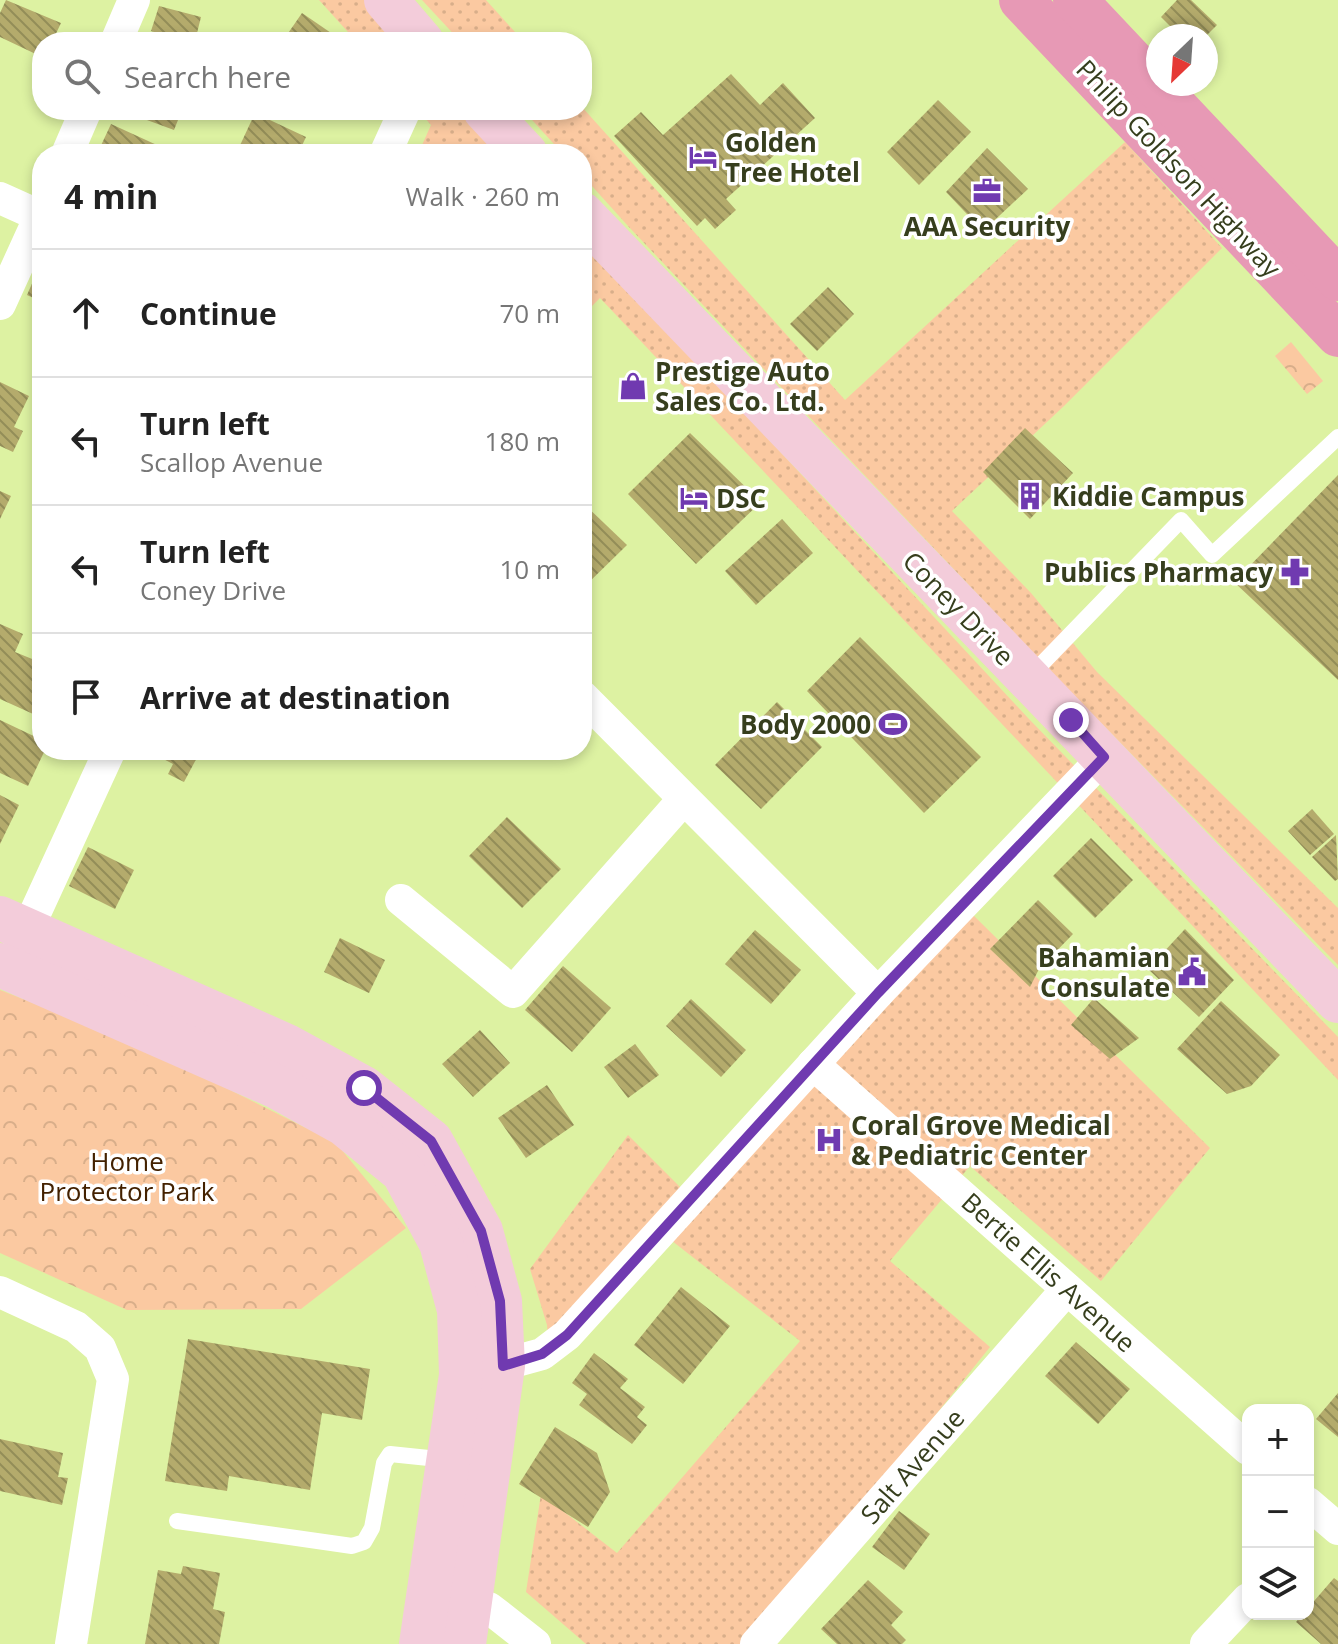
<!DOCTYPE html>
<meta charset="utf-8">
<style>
:root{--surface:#fff;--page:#f2f2f2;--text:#222;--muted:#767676;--line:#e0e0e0}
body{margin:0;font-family:"Open Sans",sans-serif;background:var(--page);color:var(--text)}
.controls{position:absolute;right:24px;bottom:24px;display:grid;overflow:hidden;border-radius:16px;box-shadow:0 4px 12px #0003}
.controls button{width:72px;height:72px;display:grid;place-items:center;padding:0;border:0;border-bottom:2px solid var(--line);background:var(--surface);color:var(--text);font:40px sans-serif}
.compass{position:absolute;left:1146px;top:24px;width:72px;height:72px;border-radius:50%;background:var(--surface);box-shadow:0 4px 12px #0003;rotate:205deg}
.stop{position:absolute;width:24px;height:24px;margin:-18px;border:6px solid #703ab0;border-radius:50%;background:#fff}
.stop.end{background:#703ab0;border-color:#fff;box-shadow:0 2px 8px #0008}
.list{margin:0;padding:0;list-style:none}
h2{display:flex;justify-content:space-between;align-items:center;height:104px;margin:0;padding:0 32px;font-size:34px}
h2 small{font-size:26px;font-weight:400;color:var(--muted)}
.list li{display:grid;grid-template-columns:52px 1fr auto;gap:24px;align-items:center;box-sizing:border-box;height:128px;padding:0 32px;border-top:2px solid var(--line)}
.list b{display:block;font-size:30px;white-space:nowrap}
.list p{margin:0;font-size:26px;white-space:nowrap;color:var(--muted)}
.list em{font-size:26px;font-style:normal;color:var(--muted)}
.icon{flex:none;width:44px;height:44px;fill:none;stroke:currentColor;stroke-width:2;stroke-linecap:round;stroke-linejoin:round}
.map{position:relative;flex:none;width:1338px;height:1644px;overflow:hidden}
.search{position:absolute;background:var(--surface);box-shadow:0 4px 12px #0003;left:32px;top:32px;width:560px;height:88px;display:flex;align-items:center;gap:20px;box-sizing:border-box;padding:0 28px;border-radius:32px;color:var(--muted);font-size:30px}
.panel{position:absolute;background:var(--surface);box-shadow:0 4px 12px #0003;left:32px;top:144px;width:560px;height:616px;border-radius:32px}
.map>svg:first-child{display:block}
.grass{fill:url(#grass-dots)}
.park{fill:url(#park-crowns)}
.building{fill:url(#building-back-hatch)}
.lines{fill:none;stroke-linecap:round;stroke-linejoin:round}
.lane{stroke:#fff;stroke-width:16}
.street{stroke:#fff;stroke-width:32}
.secondary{stroke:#f3ccda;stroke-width:44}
.primary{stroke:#e799b5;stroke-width:44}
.route{stroke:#703ab0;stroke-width:10}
.labels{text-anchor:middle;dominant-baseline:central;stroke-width:7;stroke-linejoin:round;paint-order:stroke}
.poi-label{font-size:26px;font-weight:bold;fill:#363e1d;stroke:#fff;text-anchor:start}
.street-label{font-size:26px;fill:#363e1d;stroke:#fff}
.park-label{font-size:26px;fill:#432100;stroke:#fff}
</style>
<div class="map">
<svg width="1338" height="1644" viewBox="0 0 1338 1644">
<defs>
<pattern id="grass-dots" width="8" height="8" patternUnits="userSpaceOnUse" patternTransform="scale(2)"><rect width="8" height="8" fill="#fbc9a1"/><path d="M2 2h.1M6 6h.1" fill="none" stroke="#d8ae8a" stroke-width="1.8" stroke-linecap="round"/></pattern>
<pattern id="park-crowns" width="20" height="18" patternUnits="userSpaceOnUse" patternTransform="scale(2)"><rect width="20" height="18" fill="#fbc9a1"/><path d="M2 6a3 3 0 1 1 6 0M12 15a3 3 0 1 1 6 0" fill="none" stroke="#d8ae8a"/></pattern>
<pattern id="building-back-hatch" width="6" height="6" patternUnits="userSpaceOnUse" patternTransform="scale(2)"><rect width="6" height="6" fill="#b4ab6c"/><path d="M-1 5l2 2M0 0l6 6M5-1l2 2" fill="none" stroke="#938d58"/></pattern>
</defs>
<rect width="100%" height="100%" fill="#ddf2a2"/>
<!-- grass -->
<g class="grass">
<path d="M319,0H365L403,42H357Z"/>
<path d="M422,0H486L524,42H461Z"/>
<path d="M582,107L845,400L1125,142L1222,248L1064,406L952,511L1031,593L1097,672L1338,908V965L1061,682L628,226L582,175V154H563L523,110H582Z"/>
<path d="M418,110H465L505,154H418L431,125Z"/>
<path d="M582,239L1028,718L1338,1037V1080L600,298L582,316Z"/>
<path d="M973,915L1210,1148L1101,1281L970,1166L890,1261L990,1347L752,1644H586L526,1592L541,1494L617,1553L800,1341L667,1237L550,1368L547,1325L530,1269L628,1135L696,1203Z"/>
</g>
<!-- park -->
<g class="park">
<path d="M1291,342L1323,381L1307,394L1275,356Z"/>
<path d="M0,990L140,1045L336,1143L406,1228L301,1309L127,1310L0,1253Z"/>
</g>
<!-- building -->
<g class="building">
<path d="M6,0L61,23L52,42H42V57L0,37V13Z"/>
<path d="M1177,0H1191L1217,25L1206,36H1180L1161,17Z"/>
<path d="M159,6L201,17L197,33L209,37L208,42H185L151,31Z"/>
<path d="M302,13L334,35L330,42H282Z"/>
<path d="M731,74L760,105L783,83L815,118L726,199L736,210L715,229L705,218L697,226L614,136L641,112L663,135Z"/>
<path d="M938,100L971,132L919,185L887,152Z"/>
<path d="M129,110H182L174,130L128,113Z"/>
<path d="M255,113L306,137L298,154H236Z"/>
<path d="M111,124L159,146L156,154H97Z"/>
<path d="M987,148L1028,189L983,231L946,192Z"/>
<path d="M42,261V302L27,295Z"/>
<path d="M828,287L854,314L817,351L790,324Z"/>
<path d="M0,382L29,396L14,427L23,431L13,452L0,446Z"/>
<path d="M1025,428L1073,473L1030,519L983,472Z"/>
<path d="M690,433L761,502L696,564L628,494Z"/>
<path d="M1338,475V680L1234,582Z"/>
<path d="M0,491L11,496L0,519Z"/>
<path d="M582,502L627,545L582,589Z"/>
<path d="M782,519L813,553L756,605L725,571Z"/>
<path d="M0,624L23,634L15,652L42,663V718L0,699Z"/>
<path d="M860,637L981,757L924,813L807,691Z"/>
<path d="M777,702L822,747L761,809L715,765Z"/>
<path d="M0,720L42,740L45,750L28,786L0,773Z"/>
<path d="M146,750H201L184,782L168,774L173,764Z"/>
<path d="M0,795L19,805L0,844Z"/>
<path d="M1312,809L1334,834L1310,855L1288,831Z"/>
<path d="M507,817L561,869L522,908L469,856Z"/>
<path d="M1336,835L1338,879L1335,881L1312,857Z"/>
<path d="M1091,838L1133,880L1095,918L1053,876Z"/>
<path d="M88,847L134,870L115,909L69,886Z"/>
<path d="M1038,900L1073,934L1039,969L1030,987L990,949Z"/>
<path d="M1185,929L1234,980L1199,1017L1148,969Z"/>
<path d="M755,930L801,970L771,1004L725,964Z"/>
<path d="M340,938L385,960L369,993L324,972Z"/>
<path d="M563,966L611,1008L572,1052L525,1010Z"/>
<path d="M1094,998L1139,1038L1110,1059L1071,1025Z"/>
<path d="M691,999L746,1050L721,1077L666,1026Z"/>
<path d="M1221,1001L1280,1055L1251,1086L1227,1094L1177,1049Z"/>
<path d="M480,1030L510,1063L473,1097L442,1064Z"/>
<path d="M635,1044L659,1075L628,1098L604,1067Z"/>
<path d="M547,1085L574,1125L526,1158L498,1118Z"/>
<path d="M681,1287L730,1326L683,1384L634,1345Z"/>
<path d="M188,1339L370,1369L362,1420L322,1413L310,1490L229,1476L227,1491L165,1481Z"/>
<path d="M1076,1342L1130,1389L1098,1424L1045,1376Z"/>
<path d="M594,1353L628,1379L620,1388L645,1407L637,1417L647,1425L632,1444L579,1405L587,1394L572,1383Z"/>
<path d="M1338,1393V1437L1316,1419Z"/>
<path d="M555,1427L597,1453L610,1492L588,1527L519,1484Z"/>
<path d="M0,1439L63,1453L58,1477L68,1478L62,1505L0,1491Z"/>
<path d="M899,1511L930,1534L904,1570L872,1547Z"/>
<path d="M183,1566L220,1573L213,1609L225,1612L219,1644H145L158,1570L181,1574Z"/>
<path d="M1334,1578L1338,1581V1644H1321L1296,1622L1303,1614H1308V1608Z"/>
<path d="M868,1580L903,1612L891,1625L906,1640L902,1644H837L821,1629Z"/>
</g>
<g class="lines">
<!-- lane -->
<g class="lane">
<path d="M1029,677L1181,520L1212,555L1338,437"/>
<path d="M177,1521L352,1546L364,1542L372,1528L384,1463L390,1454L448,1460"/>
</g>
<!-- street -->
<g class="street">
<path d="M116,42L134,0"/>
<path d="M67,154L86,110"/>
<path d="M385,154L405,110"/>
<path d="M0,198L40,216"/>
<path d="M0,304L42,212"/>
<path d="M582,696L878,993"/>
<path d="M401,900L513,992L682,801"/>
<path d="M19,948L110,750"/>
<path d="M813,1064L1248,1449"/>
<path d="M0,1292L76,1327L100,1348L113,1379L71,1644"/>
<path d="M484,1370L542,1354L567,1335L878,993L1104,757"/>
<path d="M1308,1503L1338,1529"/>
<path d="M449,1598L489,1608L535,1644"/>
<path d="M756,1644L1067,1289"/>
<path d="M1206,1644L1248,1599"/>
</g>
<!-- secondary -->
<g class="secondary">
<path d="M386,0L422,42"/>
<path d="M485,110L526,154"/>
<path d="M582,214L1338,1001"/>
<path d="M0,918L287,1046L364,1088L431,1141L481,1231L500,1301L503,1366L464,1644"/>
<path d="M0,965L275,1086L344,1124L403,1172L441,1243L459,1310L461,1375L421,1644"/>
</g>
<!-- primary -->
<g class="primary">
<path d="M1021,0L1338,335"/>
<path d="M1075,0L1338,279"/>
</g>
</g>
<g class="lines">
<!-- route -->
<path class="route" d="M364,1088L431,1141L481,1231L500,1301L503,1366L542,1354L567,1335L878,993L1104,757L1071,720"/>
</g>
<!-- icons -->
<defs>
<symbol id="hotel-bare" viewBox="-9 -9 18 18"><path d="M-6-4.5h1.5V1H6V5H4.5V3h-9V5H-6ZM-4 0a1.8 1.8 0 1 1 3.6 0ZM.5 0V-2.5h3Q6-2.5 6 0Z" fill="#703ab0" stroke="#fff" stroke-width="2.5" paint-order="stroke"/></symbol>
<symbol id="office-bare" viewBox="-9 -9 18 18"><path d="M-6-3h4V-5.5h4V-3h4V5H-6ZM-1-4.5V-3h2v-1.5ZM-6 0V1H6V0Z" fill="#703ab0" stroke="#fff" stroke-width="2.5" paint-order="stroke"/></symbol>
<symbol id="shop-bare" viewBox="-9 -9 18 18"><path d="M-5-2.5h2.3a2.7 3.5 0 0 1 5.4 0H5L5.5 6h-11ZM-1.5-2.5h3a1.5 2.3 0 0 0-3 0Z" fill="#703ab0" stroke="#fff" stroke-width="2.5" paint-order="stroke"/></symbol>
<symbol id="building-bare" viewBox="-9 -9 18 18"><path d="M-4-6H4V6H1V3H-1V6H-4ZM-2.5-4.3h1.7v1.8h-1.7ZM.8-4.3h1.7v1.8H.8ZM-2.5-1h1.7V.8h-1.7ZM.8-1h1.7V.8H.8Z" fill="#703ab0" stroke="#fff" stroke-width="2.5" paint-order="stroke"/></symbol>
<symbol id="pharmacy-bare" viewBox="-9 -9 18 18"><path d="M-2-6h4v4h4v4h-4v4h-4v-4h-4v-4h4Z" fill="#703ab0" stroke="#fff" stroke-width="2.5" paint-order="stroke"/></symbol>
<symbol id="stadium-bare" viewBox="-9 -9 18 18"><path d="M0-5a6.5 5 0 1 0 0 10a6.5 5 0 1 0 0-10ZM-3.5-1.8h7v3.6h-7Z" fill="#703ab0" stroke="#fff" stroke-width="2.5" paint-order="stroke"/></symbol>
<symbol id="civic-bare" viewBox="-9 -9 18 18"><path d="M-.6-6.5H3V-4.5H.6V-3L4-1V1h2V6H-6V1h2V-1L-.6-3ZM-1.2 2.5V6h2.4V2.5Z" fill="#703ab0" stroke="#fff" stroke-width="2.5" paint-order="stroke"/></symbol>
<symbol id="hospital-bare" viewBox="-9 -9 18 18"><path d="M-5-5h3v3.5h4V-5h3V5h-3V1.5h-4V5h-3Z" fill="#703ab0" stroke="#fff" stroke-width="2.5" paint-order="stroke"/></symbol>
</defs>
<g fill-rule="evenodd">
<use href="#hotel-bare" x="683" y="137" width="40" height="40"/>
<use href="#office-bare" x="967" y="171" width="40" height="40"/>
<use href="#shop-bare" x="613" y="366" width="40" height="40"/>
<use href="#building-bare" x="1010" y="476" width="40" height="40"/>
<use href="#hotel-bare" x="674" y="478" width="40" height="40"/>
<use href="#pharmacy-bare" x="1275" y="552" width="40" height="40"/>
<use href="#stadium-bare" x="873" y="704" width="40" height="40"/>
<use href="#civic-bare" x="1172" y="952" width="40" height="40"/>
<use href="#hospital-bare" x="809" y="1120" width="40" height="40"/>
</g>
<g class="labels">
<!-- poi labels -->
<g class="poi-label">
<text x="725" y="142">Golden<tspan x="725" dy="30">Tree Hotel</tspan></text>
<text x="987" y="226" text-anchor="middle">AAA Security</text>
<text x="655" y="371">Prestige Auto<tspan x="655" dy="30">Sales Co. Ltd.</tspan></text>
<text x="1052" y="496">Kiddie Campus</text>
<text x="716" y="498">DSC</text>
<text x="1273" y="572" text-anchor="end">Publics Pharmacy</text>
<text x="871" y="724" text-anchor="end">Body 2000</text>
<text x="1170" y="957" text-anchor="end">Bahamian<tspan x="1170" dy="30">Consulate</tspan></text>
<text x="851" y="1125">Coral Grove Medical<tspan x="851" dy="30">&amp; Pediatric Center</tspan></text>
</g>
<!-- street labels -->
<g class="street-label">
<text transform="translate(1179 168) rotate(47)">Philip Goldson Highway</text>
<text transform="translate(959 608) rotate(46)">Coney Drive</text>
<text transform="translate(1049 1272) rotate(42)">Bertie Ellis Avenue</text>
<text transform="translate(912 1466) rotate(-49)">Salt Avenue</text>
</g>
<!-- park labels -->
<g class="park-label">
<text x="127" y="1161">Home<tspan x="127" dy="30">Protector Park</tspan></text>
</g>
</g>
</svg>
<div class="controls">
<button>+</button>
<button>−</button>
<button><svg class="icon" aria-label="layers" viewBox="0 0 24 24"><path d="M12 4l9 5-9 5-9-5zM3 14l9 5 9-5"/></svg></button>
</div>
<svg class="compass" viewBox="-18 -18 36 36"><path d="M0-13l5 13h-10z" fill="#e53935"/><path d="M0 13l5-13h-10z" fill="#767676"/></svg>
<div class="stop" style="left:364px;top:1088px"></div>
<div class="stop end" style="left:1071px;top:720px"></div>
<div class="search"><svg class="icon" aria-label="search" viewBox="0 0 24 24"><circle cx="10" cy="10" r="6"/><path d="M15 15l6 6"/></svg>Search here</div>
<section class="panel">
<h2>4 min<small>Walk · 260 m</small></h2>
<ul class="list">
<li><svg class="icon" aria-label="ahead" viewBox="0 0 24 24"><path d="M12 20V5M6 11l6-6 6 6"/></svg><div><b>Continue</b></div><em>70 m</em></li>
<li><svg class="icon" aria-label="left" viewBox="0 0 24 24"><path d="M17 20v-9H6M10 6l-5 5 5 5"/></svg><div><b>Turn left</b><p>Scallop Avenue</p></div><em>180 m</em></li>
<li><svg class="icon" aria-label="left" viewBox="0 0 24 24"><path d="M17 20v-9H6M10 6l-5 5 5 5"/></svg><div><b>Turn left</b><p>Coney Drive</p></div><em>10 m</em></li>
<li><svg class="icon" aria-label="arrive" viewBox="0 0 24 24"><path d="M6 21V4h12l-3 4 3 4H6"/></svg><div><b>Arrive at destination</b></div></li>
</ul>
</section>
</div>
